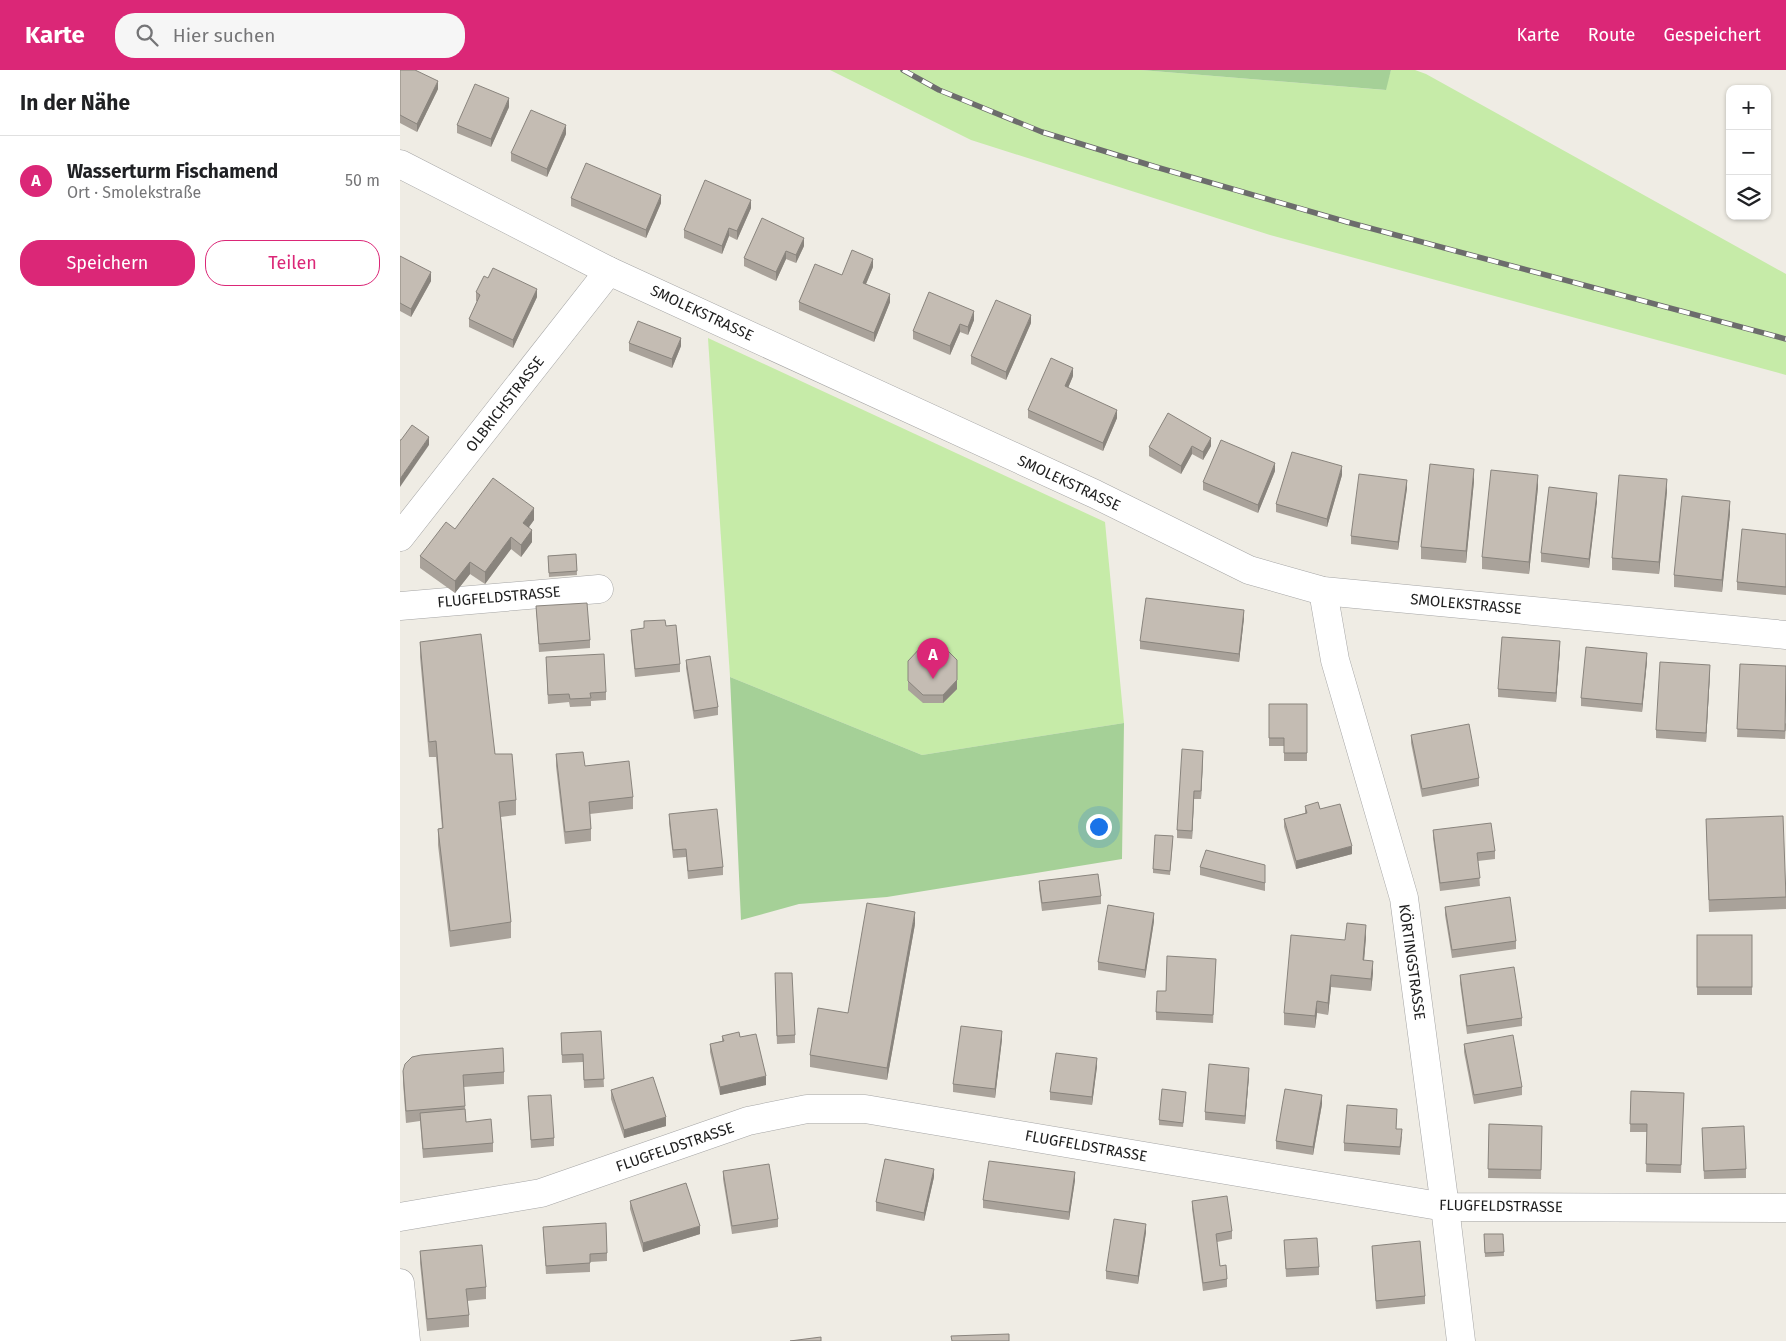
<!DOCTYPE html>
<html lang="de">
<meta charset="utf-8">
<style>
:root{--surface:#fff;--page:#f6f6f6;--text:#202124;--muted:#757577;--line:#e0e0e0;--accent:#db2777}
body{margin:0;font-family:"Fira Sans",sans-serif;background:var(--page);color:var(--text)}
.controls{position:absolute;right:15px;top:15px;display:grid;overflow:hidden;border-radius:10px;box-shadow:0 1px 4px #0004}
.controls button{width:45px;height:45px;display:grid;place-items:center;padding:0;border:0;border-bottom:1px solid var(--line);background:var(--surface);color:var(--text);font:25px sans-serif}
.you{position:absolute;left:698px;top:756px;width:18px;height:18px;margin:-12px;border:4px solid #fff;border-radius:50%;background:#1a73e8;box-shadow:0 0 0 8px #1a73e833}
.badge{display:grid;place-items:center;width:32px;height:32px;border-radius:50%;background:var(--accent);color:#fff;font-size:16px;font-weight:700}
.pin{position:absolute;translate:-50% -41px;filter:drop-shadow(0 1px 2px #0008)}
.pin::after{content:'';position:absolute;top:26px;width:18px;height:15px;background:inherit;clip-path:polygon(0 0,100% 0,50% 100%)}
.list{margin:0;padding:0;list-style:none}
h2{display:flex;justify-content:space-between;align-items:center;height:65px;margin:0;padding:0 20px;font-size:21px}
h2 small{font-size:16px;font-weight:400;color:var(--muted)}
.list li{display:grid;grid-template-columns:32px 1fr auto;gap:15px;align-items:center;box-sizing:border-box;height:90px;padding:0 20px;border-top:1px solid var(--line)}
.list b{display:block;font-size:19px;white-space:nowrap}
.list p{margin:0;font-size:16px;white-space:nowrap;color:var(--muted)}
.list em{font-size:16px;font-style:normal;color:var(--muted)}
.actions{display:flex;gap:10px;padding:15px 20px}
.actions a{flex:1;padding:11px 0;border:1px solid var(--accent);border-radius:20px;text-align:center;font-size:18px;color:var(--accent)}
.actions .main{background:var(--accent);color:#fff}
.icon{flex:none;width:28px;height:28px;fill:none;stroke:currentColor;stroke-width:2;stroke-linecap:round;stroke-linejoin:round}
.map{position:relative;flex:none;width:1386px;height:1271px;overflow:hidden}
header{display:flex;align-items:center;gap:30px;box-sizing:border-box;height:70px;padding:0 25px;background:var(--accent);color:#fff}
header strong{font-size:24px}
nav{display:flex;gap:28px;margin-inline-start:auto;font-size:18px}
.search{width:350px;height:45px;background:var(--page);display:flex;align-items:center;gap:12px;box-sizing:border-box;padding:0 18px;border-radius:20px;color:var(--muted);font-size:19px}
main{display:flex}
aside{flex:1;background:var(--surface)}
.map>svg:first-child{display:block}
.grass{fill:#c6eba8}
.forest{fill:#a5d097}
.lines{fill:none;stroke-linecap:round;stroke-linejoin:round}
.street-casing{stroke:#a5a5a5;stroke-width:29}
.street{stroke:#fff;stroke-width:28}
.rail-casing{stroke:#6c6c6c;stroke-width:5.5}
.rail{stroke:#fff;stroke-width:4;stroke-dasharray:11;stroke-linecap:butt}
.wall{fill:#a9a29a}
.shaded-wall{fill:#89847d}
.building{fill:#c4bcb3;stroke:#89847d}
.labels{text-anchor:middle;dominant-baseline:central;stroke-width:4.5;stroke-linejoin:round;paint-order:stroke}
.street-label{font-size:15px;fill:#1e1e1e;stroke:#fff}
</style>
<header>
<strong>Karte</strong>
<div class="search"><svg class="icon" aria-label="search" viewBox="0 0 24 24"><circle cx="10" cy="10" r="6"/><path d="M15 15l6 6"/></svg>Hier suchen</div>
<nav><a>Karte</a><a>Route</a><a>Gespeichert</a></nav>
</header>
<main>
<aside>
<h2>In der Nähe<small></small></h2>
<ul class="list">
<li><span class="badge">A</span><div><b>Wasserturm Fischamend</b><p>Ort · Smolekstraße</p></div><em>50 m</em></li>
</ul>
<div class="actions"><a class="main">Speichern</a><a>Teilen</a></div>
</aside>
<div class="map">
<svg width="1386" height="1271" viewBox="0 0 1386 1271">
<rect width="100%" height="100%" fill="#efece4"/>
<!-- grass -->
<g class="grass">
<path d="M430,0H741L985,20L991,0H1015L1026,4L1386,204V305L870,165L571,70Z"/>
<path d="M308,268L705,452L724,653L522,685L330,607Z"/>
</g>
<!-- forest -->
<g class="forest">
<path d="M741,0H991L986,20Z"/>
<path d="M330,607L522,685L724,653L722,789L487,827L399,834L341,850Z"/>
</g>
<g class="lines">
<defs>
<g id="street">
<path d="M0,94L209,201L695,424L849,500L923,521L1386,565"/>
<path d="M0,467L209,201"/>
<path d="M923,521L935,590L1004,828L1045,1137L1061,1271"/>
<path d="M0,536L199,519"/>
<path d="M0,1147L141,1123L348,1051L407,1039H465L1045,1137L1386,1138"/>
<path d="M0,1213L6,1271"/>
</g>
</defs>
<!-- street casing -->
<use href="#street" class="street-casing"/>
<!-- street -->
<use href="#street" class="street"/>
<defs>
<path id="rail" d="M503,0L539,20L642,62L756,97L947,152L1386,269"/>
</defs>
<!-- rail casing -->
<use href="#rail" class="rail-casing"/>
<!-- rail -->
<use href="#rail" class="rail"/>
</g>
<!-- wall -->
<g class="wall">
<path d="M0,0L38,19L17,62L0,53Z"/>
<path d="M109,37L91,77L57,63V55Z"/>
<path d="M166,64L147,107L111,91V83Z"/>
<path d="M171,128L261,133L246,168L171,136Z"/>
<path d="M351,138L337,170L329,166L322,184L284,168V160Z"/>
<path d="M404,176L396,193L386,189L376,211L344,196V188Z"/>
<path d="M0,186L31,211L11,247L0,241Z"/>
<path d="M473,197L466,214L490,232L474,272L399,240V232L442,205Z"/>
<path d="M76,222L137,227L113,278L69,257V249L77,231H76Z"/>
<path d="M574,250L568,265L560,262L550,285L513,269V261Z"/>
<path d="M631,253L606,310L571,294V286Z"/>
<path d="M229,273L281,276L272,298L229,281Z"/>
<path d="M673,306L668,318L717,348L703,381L628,348V340Z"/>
<path d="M811,376L803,390L792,384L781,404L749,386V377Z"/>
<path d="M875,401L858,443L803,420V412Z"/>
<path d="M942,405L927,457L876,442V434Z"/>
<path d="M1074,411L1066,493L1021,489V477Z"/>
<path d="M1138,417L1129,504L1082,499V487Z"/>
<path d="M1007,418L998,480L951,474V466Z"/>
<path d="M1267,421L1259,504L1212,500V488Z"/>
<path d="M1197,431L1189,498L1141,492V483Z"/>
<path d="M1330,443L1322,522L1274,517V505Z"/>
<path d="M134,450L129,457L132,472L121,487L111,479L85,514L70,504L55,523L20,498V486L55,459Z"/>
<path d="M1386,464V525L1337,520V512Z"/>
<path d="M176,484L177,505L149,507L148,486Z"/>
<path d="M136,536L190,570V578L139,582Z"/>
<path d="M844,548L839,592L740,579V571Z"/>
<path d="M244,551L266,556L280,594V602L235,607L231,568V560L244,558Z"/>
<path d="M20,572L95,684L116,730V745L101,747L111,852V868L50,877L38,775V759L42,758L36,687H29L20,587Z"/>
<path d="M1160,579L1156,632L1098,627V619Z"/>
<path d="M146,587L206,622V630L191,631V636L170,637L169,632L148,634Z"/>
<path d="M286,590L318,637V645L294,649L286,598Z"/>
<path d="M508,591L557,619L543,633H523L508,620Z"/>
<path d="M1247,591L1242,642L1181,636V628Z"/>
<path d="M1340,594L1386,654L1385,669L1337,667Z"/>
<path d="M1310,603L1306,672L1256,668V660Z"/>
<path d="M869,634H907V691H884V676H869Z"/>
<path d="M1011,665L1079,708V716L1022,727L1011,673Z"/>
<path d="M156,684L185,696L233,727V739L190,744L191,759V771L165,774L156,696Z"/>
<path d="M803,689L801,729H794L792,769L777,768V760Z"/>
<path d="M905,736L920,739L952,784L896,799L884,757V749L905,743Z"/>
<path d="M269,744L323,797V805L288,809L286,787L273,788L269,753Z"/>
<path d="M1306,749L1386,818V839L1309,842Z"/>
<path d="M1033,760L1095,781V789L1078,791L1080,816L1040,821L1033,768Z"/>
<path d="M773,770L770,805L753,803V799Z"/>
<path d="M865,795V821L800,805V797Z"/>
<path d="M639,811L701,826V834L642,841L639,819Z"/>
<path d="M1045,837L1116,871V879L1052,888L1045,845Z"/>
<path d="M754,851L745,908L698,900V892Z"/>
<path d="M515,854L487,1010L410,997V985L448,943Z"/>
<rect x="1297" y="865" width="55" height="60"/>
<path d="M966,867L964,890L973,903L971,921L931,917L928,945L917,943L915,958L884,955V943L945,870Z"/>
<path d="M816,889L813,953L756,950V942L766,921Z"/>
<path d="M1060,905L1122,948V956L1067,964L1060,913Z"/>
<path d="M375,911L395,965V973L377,974Z"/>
<path d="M201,961L204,1017L184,1018L183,992L162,993L161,963Z"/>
<path d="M322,966L340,967L366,1015L320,1025L310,982V974L322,971Z"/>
<path d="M602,969L595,1028L553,1022V1014Z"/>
<path d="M1064,974L1122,1017V1025L1074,1034L1064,982Z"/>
<path d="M697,996L692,1035L650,1030V1022Z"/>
<path d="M3,1001L104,1002V1014L64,1017L66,1052L93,1073V1082L23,1088L20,1051L6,1053L3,1013Z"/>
<path d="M849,1006L845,1054L805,1050V1042Z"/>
<path d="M211,1020L266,1056L224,1068L211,1029Z"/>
<path d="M1231,1021L1284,1023L1281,1103L1246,1102L1247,1062H1230Z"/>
<path d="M128,1026L154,1068V1076L131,1078Z"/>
<path d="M786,1026L783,1057L759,1055V1050Z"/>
<path d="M922,1034L913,1085L876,1079V1071Z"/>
<path d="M997,1047L996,1059L1002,1067L1000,1085L944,1081V1073Z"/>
<path d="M1089,1054L1142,1056L1141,1109L1088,1108Z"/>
<path d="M1302,1058L1346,1099V1108L1304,1109Z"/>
<path d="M323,1101L378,1149V1157L332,1164L323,1109Z"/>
<path d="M534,1107L524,1151L476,1141V1132Z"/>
<path d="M675,1110L669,1150L583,1138V1130Z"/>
<path d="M230,1131L300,1164L243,1182L230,1139Z"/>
<path d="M792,1131L832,1161V1169L817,1172L820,1196L827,1209V1217L803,1221L792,1139Z"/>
<path d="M143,1157L207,1183V1191L190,1192V1202L146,1204Z"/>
<path d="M746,1162L738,1214L706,1209V1201Z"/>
<path d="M1084,1164H1103L1104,1186L1085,1187Z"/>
<path d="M884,1170L919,1197V1205L886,1207Z"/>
<path d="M972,1176L1025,1226V1234L976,1239Z"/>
<path d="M20,1181L86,1217V1229L67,1231L69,1245V1257L27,1261L20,1193Z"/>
</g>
<!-- shaded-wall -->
<g class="shaded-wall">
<path d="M38,11V19L17,62V54Z"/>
<path d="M109,28V37L91,77V69Z"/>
<path d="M166,55V64L147,107V99Z"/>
<path d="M261,125V133L246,168V160Z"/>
<path d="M351,130V138L337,170V161Z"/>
<path d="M329,158V166L322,184V176Z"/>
<path d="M404,168V176L396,193V185Z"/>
<path d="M386,181V189L376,211V202Z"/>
<path d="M473,189V197L463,221V213Z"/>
<path d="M31,202V211L11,247V239Z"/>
<path d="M137,219V227L113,278V270Z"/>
<path d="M490,224V232L474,272V263Z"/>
<path d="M574,241V250L568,265V257Z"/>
<path d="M631,245V253L606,310V302Z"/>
<path d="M560,254V262L550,285V276Z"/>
<path d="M281,268V276L272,298V289Z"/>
<path d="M673,298V306L665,325V316Z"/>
<path d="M717,340V348L703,381V373Z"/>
<path d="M29,367V375L0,417V409Z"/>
<path d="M811,368V376L803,390V382Z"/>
<path d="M792,376V384L781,404V396Z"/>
<path d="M875,393V401L858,443V435Z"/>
<path d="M942,396V405L927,457V449Z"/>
<path d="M1074,399V411L1066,493V481Z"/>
<path d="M1138,405V417L1129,504V492Z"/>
<path d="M1267,409V421L1259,504V492Z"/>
<path d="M1007,410V418L998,480V472Z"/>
<path d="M1197,423V431L1189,498V489Z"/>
<path d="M1330,431V443L1322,522V510Z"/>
<path d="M134,438V450L123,465V453Z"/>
<path d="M132,460V472L121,487V475Z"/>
<path d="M111,467V479L85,514V502Z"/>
<path d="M70,492V504L55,523V511Z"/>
<path d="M844,540V548L839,592V584Z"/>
<path d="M1160,571V579L1156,632V623Z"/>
<path d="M1247,583V591L1242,642V634Z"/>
<path d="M1310,595V603L1306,672V663Z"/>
<path d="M557,610V619L543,633V625Z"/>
<path d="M803,681V689L801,729V721Z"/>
<path d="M794,721V729L792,769V761Z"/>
<path d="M952,776V784L896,799V791Z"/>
<path d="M515,842V854L487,1010V998Z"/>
<path d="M754,843V851L745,908V900Z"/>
<path d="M966,855V867L963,902V890Z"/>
<path d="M973,891V903L971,921V909Z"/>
<path d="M931,905V917L928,945V933Z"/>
<path d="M917,931V943L915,958V946Z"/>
<path d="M602,961V969L595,1028V1019Z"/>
<path d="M697,988V996L692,1035V1027Z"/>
<path d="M849,998V1006L845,1054V1046Z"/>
<path d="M366,1006V1015L320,1025V1017Z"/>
<path d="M922,1025V1034L913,1085V1077Z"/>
<path d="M266,1047V1056L224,1068V1060Z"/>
<path d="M534,1099V1107L524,1151V1143Z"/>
<path d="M675,1102V1110L669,1150V1142Z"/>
<path d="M746,1154V1162L738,1214V1206Z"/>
<path d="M300,1156V1164L243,1182V1173Z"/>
</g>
<!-- building -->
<g class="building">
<path d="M0,0H15L38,11L17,54L0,45Z"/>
<path d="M75,14L109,28L91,69L57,55Z"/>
<path d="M131,40L166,55L147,99L111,83Z"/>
<path d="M186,93L261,125L246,160L171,128Z"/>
<path d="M305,110L351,130L337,161L329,158L322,176L284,160Z"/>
<path d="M362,148L404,168L396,185L386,181L376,202L344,188Z"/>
<path d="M452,180L473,189L463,213L490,224L474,263L399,232L415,194L442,205Z"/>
<path d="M0,186L31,202L11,239L0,233Z"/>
<path d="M93,198L137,219L113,270L69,249L80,225L76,222L84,206L88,208Z"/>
<path d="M529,222L574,241L568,257L560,254L550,276L513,261Z"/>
<path d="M596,230L631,245L606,302L571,286Z"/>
<path d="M238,251L281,268L272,289L229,273Z"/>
<path d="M651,288L673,298L665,316L717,340L703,373L628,340Z"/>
<path d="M768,343L811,368L803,382L792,376L781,396L749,377Z"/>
<path d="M12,355L29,367L0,409V370H1Z"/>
<path d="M821,370L875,393L858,435L803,412Z"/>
<path d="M892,382L942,396L927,449L876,434Z"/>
<path d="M1030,394L1074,399L1066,481L1021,477Z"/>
<path d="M1091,400L1138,405L1129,492L1082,487Z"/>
<path d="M959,404L1007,410L998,472L951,466Z"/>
<path d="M1219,405L1267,409L1259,492L1212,488Z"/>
<path d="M93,408L134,438L123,453L132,460L121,475L111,467L85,502L70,492L55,511L20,486L46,452L55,459Z"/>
<path d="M1149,417L1197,423L1189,489L1141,483Z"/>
<path d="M1282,426L1330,431L1322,510L1274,505Z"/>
<path d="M1342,459L1386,464V517L1337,512Z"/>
<path d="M176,484L177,501L149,503L148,486Z"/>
<path d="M746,528L844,540L839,584L740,571Z"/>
<path d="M187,533L190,570L139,574L136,536Z"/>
<path d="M265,550L266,556L276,555L280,594L235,599L231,560L244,558V551Z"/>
<path d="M81,564L95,684H112L116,730L99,732L111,852L50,861L38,759L43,758L36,671L29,672L20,572Z"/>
<path d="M1102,567L1160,571L1156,623L1098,619Z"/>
<path d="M522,576H543L557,590V610L543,625H523L508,611V591Z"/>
<path d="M1186,577L1247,583L1242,634L1181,628Z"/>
<path d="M204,584L206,622L190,623L191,628L170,629L169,624L148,625L146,587Z"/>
<path d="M310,586L318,637L294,641L286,590Z"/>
<path d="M1260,592L1310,595L1306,663L1256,660Z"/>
<path d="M1340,594L1386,596L1385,661L1337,659Z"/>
<path d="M869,634H907V683H884V668H869Z"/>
<path d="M1069,654L1079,708L1022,719L1011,665Z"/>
<path d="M782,679L803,681L801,721H794L792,761L777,760Z"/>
<path d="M183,682L185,696L229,691L233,727L189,732L191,759L165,762L156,684Z"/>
<path d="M918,732L920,739L940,734L952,776L896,791L884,749L907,743L905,736Z"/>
<path d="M317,739L323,797L288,801L286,779L273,780L269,744Z"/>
<path d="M1383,746L1386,827L1309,830L1306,749Z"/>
<path d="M1091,753L1095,781L1077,783L1080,808L1040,813L1033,760Z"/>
<path d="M755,765L773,766L770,801L753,799Z"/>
<path d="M806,780L865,795V813L800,797Z"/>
<path d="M698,804L701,826L642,833L639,811Z"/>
<path d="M1110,827L1116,871L1052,880L1045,837Z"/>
<path d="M467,833L515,842L487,998L410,985L418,938L448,943Z"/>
<path d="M708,835L754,843L745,900L698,892Z"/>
<path d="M947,853L966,855L963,890L973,891L971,909L931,905L928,933L917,931L915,946L884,943L891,865L945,870Z"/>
<rect x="1297" y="865" width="55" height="52"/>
<path d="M767,886L816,889L813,945L756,942L757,921H766Z"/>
<path d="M1114,897L1122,948L1067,956L1060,905Z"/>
<path d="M375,903H392L395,965L377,966Z"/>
<path d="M561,956L602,961L595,1019L553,1014Z"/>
<path d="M201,961L204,1009L184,1010L183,984L162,985L161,963Z"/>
<path d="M339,962L340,967L356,964L366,1006L320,1017L310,974L324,971L322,966Z"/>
<path d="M1113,965L1122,1017L1074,1025L1064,974Z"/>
<path d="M103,978L104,1002L63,1005L65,1036L6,1041L3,1001L5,994L12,987L21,985Z"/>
<path d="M656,983L697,988L692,1027L650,1022Z"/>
<path d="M809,994L849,998L845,1046L805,1042Z"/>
<path d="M253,1007L266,1047L224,1060L211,1020Z"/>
<path d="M762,1019L786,1022L783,1053L759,1050Z"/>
<path d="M885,1019L922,1025L913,1077L876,1071Z"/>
<path d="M1231,1021L1284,1023L1281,1095L1246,1094L1247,1054H1230Z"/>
<path d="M151,1025L154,1068L131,1070L128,1026Z"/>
<path d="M947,1035L997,1039L996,1059H1002L1000,1077L944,1073Z"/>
<path d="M65,1039L66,1052L91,1049L93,1073L23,1079L20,1043Z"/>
<path d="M1089,1054L1142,1056L1141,1100L1088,1099Z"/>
<path d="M1344,1056L1346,1099L1304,1101L1302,1058Z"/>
<path d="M485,1089L534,1099L524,1143L476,1132Z"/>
<path d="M589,1091L675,1102L669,1142L583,1130Z"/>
<path d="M369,1094L378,1149L332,1156L323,1101Z"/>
<path d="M286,1113L300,1156L243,1173L230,1131Z"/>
<path d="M827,1126L832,1161L816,1164L820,1196L826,1195L827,1209L803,1213L792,1131Z"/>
<path d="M714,1149L746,1154L738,1206L706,1201Z"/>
<path d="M206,1153L207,1183L190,1184V1193L146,1196L143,1157Z"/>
<path d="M1084,1164H1103L1104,1182L1085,1183Z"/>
<path d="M917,1168L919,1197L886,1199L884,1170Z"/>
<path d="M1020,1171L1025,1226L976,1231L972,1176Z"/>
<path d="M82,1175L86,1217L66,1219L69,1245L27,1249L20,1181Z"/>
<path d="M609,1264V1271H552L551,1266Z"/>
<path d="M421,1267V1271H390Z"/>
</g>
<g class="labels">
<!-- street labels -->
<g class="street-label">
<text transform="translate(302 243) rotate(25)">SMOLEKSTRASSE</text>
<text transform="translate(105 334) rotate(-52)">OLBRICHSTRASSE</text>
<text transform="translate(669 413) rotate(25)">SMOLEKSTRASSE</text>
<text transform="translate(99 527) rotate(-5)">FLUGFELDSTRASSE</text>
<text transform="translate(1066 534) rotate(5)">SMOLEKSTRASSE</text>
<text transform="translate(1012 892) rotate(82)">KÖRTINGSTRASSE</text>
<text transform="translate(686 1076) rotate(10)">FLUGFELDSTRASSE</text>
<text transform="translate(275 1077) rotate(-19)">FLUGFELDSTRASSE</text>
<text transform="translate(1101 1136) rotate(1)">FLUGFELDSTRASSE</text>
</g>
</g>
</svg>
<div class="controls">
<button>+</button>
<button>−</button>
<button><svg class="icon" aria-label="layers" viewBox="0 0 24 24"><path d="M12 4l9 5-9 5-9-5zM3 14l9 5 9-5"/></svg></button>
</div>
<div class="you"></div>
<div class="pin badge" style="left:533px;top:609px">A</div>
</div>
</main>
